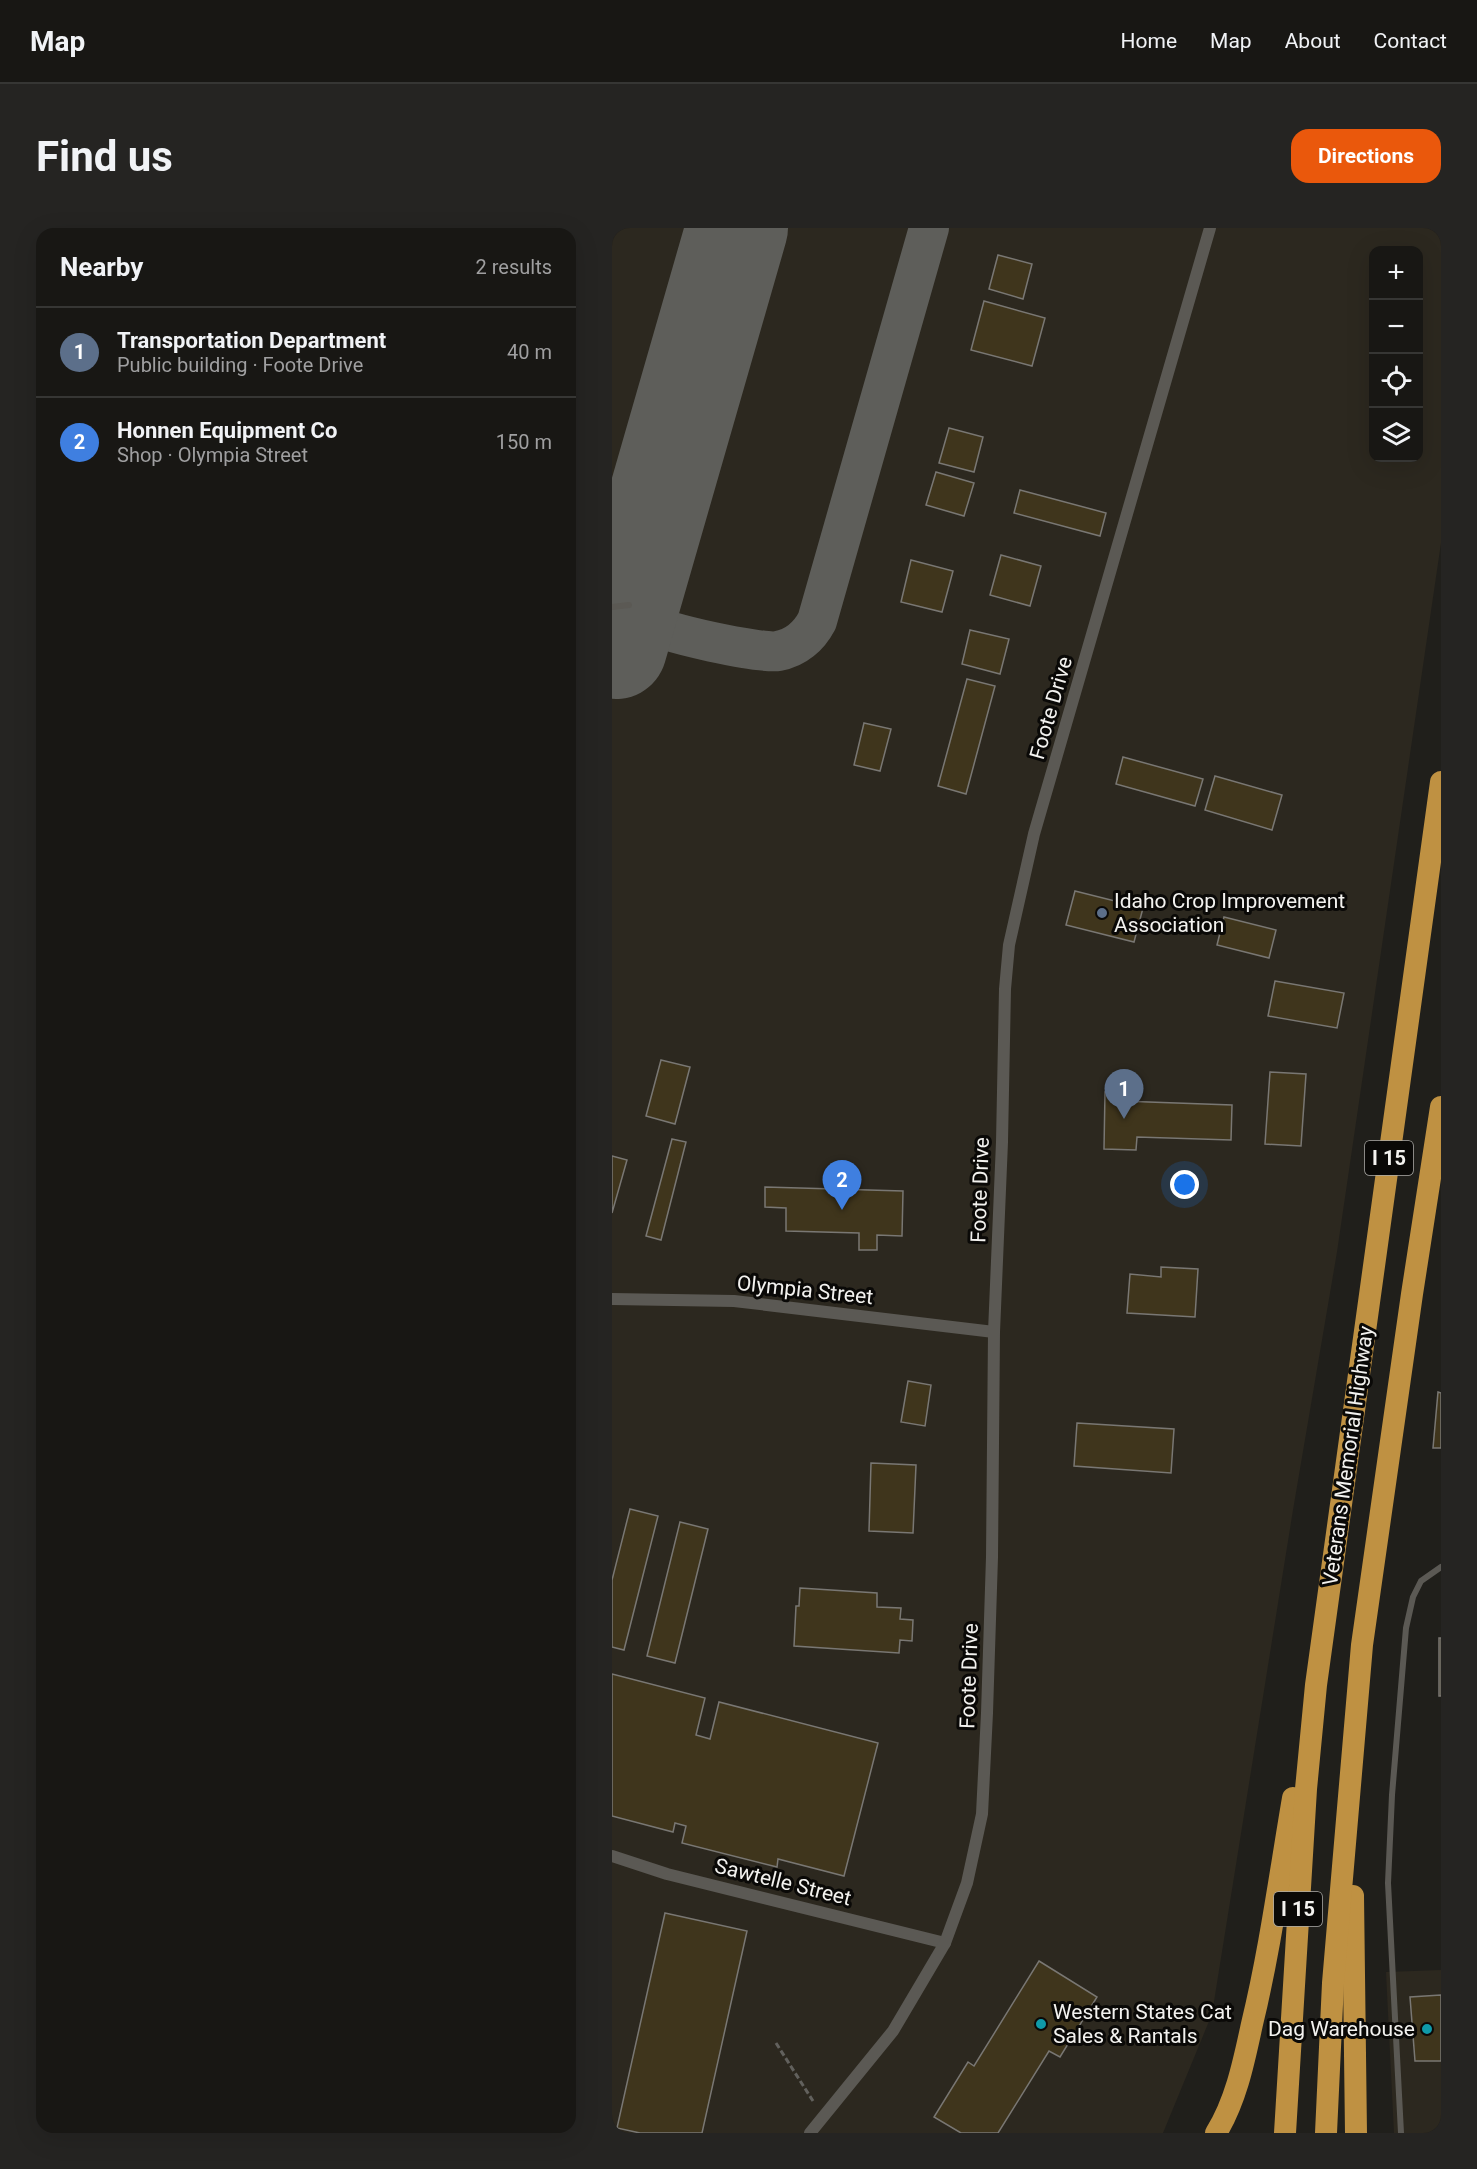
<!DOCTYPE html>
<meta charset="utf-8">
<style>
:root{--surface:#181714;--page:#252422;--text:#f1f3f6;--muted:#9f9fa0;--line:#363634;--accent:#ea580c}
body{margin:0;font-family:Roboto,sans-serif;background:var(--page);color:var(--text)}
.controls{position:absolute;right:18px;top:18px;display:grid;overflow:hidden;border-radius:12px;box-shadow:0 6px 24px #0002}
.controls button{width:54px;height:54px;display:grid;place-items:center;padding:0;border:0;border-bottom:2px solid var(--line);background:var(--surface);color:var(--text);font:30px sans-serif}
.you{position:absolute;left:573px;top:957px;width:21px;height:21px;margin:-15px;border:4px solid #fff;border-radius:50%;background:#1a73e8;box-shadow:0 0 0 9px #1a73e833}
.badge{display:grid;place-items:center;width:39px;height:39px;border-radius:50%;background:var(--accent);color:#fff;font-size:20px;font-weight:700}
.pin{position:absolute;translate:-50% -50px;filter:drop-shadow(0 2px 3px #0008)}
.pin::after{content:'';position:absolute;top:32px;width:21px;height:18px;background:inherit;clip-path:polygon(0 0,100% 0,50% 100%)}
.list{margin:0;padding:0;list-style:none}
h2{display:flex;justify-content:space-between;align-items:center;height:78px;margin:0;padding:0 24px;font-size:26px}
h2 small{font-size:20px;font-weight:400;color:var(--muted)}
.list li{display:grid;grid-template-columns:39px 1fr auto;gap:18px;align-items:center;box-sizing:border-box;height:90px;padding:0 24px;border-top:2px solid var(--line)}
.list b{display:block;font-size:22px;white-space:nowrap}
.list p{margin:0;font-size:20px;white-space:nowrap;color:var(--muted)}
.list em{font-size:20px;font-style:normal;color:var(--muted)}
.icon{flex:none;width:33px;height:33px;fill:none;stroke:currentColor;stroke-width:2;stroke-linecap:round;stroke-linejoin:round}
.map{position:relative;flex:none;width:829px;height:1905px;overflow:hidden;border-radius:18px}
header{display:flex;align-items:center;gap:36px;box-sizing:border-box;height:84px;padding:0 30px;background:var(--surface);border-bottom:2px solid var(--line)}
header strong{font-size:28px}
nav{display:flex;gap:33px;margin-inline-start:auto;font-size:21px}
.intro{display:flex;align-items:center;justify-content:space-between;box-sizing:border-box;height:144px;padding:0 36px}
h1{margin:0;font-size:42px}
.button{padding:15px 27px;border-radius:18px;background:var(--accent);color:#fff;font-size:21px;font-weight:700}
main{display:flex;gap:36px;padding:0 36px}
aside{flex:1;background:var(--surface);border-radius:18px;box-shadow:0 6px 24px #0002}
.map>svg:first-child{display:block}
.built{fill:#2c281f;fill-rule:evenodd}
.lines{fill:none;stroke-linecap:round;stroke-linejoin:round}
.taxiway{stroke:#5e5e5a;stroke-width:40}
.runway{stroke:#5e5e5a;stroke-width:102}
.building{fill:#3f351c;stroke:#797773;stroke-width:1.5}
.path{stroke:#62615d;stroke-width:3;stroke-dasharray:6 3;stroke-linecap:butt}
.service{stroke:#5b5954;stroke-width:6}
.minor{stroke:#5b5954;stroke-width:12}
.motorway{stroke:#bf9142;stroke-width:22}
.service-dot{fill:#5c6f8a;stroke:#0a0907;stroke-width:2}
.culture-dot{fill:#0f9aa8;stroke:#0a0907;stroke-width:2}
.labels{text-anchor:middle;dominant-baseline:central;stroke-width:6;stroke-linejoin:round;paint-order:stroke}
.shield{fill:#0a0907;stroke:#adaca9;stroke-width:1.5}
.shield-label{font-size:20px;font-weight:bold;fill:#f3f2ef}
.street-label{font-size:21px;fill:#f3f2ef;stroke:#0a0907}
.poi-label{font-size:21px;fill:#f3f2ef;stroke:#0a0907;text-anchor:start}
</style>
<header>
<strong>Map</strong>
<nav><a>Home</a><a>Map</a><a>About</a><a>Contact</a></nav>
</header>
<div class="intro"><h1>Find us</h1><a class="button">Directions</a></div>
<main>
<aside>
<h2>Nearby<small>2 results</small></h2>
<ul class="list">
<li><span class="badge" style="background:#5c6f8a">1</span><div><b>Transportation Department</b><p>Public building · Foote Drive</p></div><em>40 m</em></li>
<li><span class="badge" style="background:#3f7fe0">2</span><div><b>Honnen Equipment Co</b><p>Shop · Olympia Street</p></div><em>150 m</em></li>
</ul>
</aside>
<div class="map">
<svg width="829" height="1905" viewBox="0 0 829 1905">
<rect width="100%" height="100%" fill="#201f1b"/>
<!-- built -->
<g class="built">
<path d="M0,0H829V315L725,1024L681,1282L600,1786L551,1905H0ZM762,22H806V230H762Z"/>
<path d="M829,1742V1905H782L774,1744Z"/>
</g>
<g class="lines">
<!-- taxiway -->
<path class="taxiway" d="M21,363C22,377 26,387 37,395C49,405 150,426 166,423C184,420 197,408 205,393L317,0"/>
<!-- runway -->
<path class="runway" d="M4,420L125,0"/>
</g>
<!-- building -->
<g class="building">
<path d="M386,27L420,36L411,71L377,61Z"/>
<path d="M372,73L433,90L420,138L359,122Z"/>
<path d="M337,200L371,209L362,244L327,235Z"/>
<path d="M324,244L362,255L352,288L314,277Z"/>
<path d="M408,262L494,285L488,308L402,285Z"/>
<path d="M389,327L429,338L418,378L378,367Z"/>
<path d="M299,332L341,343L330,384L289,374Z"/>
<path d="M358,402L397,411L388,446L350,436Z"/>
<path d="M355,451L383,458L354,566L326,558Z"/>
<path d="M252,495L279,501L268,543L242,537Z"/>
<path d="M511,529L591,551L583,578L504,556Z"/>
<path d="M603,548L670,567L660,602L593,582Z"/>
<path d="M463,663L531,680L522,714L454,697Z"/>
<path d="M612,689L664,702L657,730L605,717Z"/>
<path d="M663,753L732,765L725,800L656,788Z"/>
<path d="M49,832L78,839L63,896L34,888Z"/>
<path d="M658,844L694,846L689,918L653,916Z"/>
<path d="M493,864H510L509,873L620,877L619,912L525,909L524,922L492,921Z"/>
<path d="M60,911L74,914L49,1012L34,1008Z"/>
<path d="M0,928L15,932L0,985Z"/>
<path d="M153,959L291,963L290,1008L265,1007V1022H247V1005L174,1003V980L153,979Z"/>
<path d="M549,1039L586,1041L583,1089L515,1085L518,1046L549,1049Z"/>
<path d="M296,1153L319,1157L313,1198L289,1194Z"/>
<path d="M826,1164L829,1165V1220H821Z"/>
<path d="M465,1195L562,1201L559,1245L462,1238Z"/>
<path d="M259,1235L304,1237L301,1305L257,1303Z"/>
<path d="M18,1281L46,1288L12,1422L0,1419V1352Z"/>
<path d="M68,1294L96,1301L63,1435L35,1428Z"/>
<path d="M188,1360L265,1365V1379L289,1380L288,1391L301,1392L300,1413L288,1412L287,1425L182,1418L184,1378H187Z"/>
<rect x="827" y="1410" width="2" height="58"/>
<path d="M0,1446L93,1470L84,1507L98,1511L107,1474L266,1515L232,1648L166,1631L165,1639L70,1615L74,1598L63,1595L61,1604L0,1588Z"/>
<path d="M53,1685L135,1703L90,1905H28L5,1900Z"/>
<path d="M427,1733L485,1769L448,1829L437,1823L386,1905H349L322,1889L356,1834L362,1838Z"/>
<path d="M829,1767V1833H803L798,1769Z"/>
</g>
<g class="lines">
<!-- path -->
<path class="path" d="M164,1815L201,1873"/>
<!-- service -->
<g class="service">
<path d="M0,379L17,377"/>
<path d="M789,1905L776,1655L780,1567L794,1400L801,1369L809,1353L829,1339"/>
</g>
<!-- minor -->
<g class="minor">
<path d="M0,1071L122,1073L382,1104"/>
<path d="M0,1628L55,1646L333,1715"/>
<path d="M198,1905L281,1803L333,1715L355,1655L370,1586L375,1485L380,1329L382,1104L390,914L393,761L397,717L422,606L598,0"/>
</g>
<!-- motorway -->
<g class="motorway">
<path d="M741,1668L744,1905"/>
<path d="M604,1905C624,1873 632,1833 640,1796C658,1722 668,1646 681,1570"/>
<path d="M673,1905L694,1561L704,1457L829,554"/>
<path d="M714,1905L721,1755L750,1417L800,1066L829,879"/>
</g>
</g>
<!-- markers -->
<circle class="service-dot" cx="490" cy="685" r="6"/>
<g class="culture-dot">
<circle cx="429" cy="1796" r="6"/>
<circle cx="815" cy="1801" r="6"/>
</g>
<g class="labels">
<!-- shield labels -->
<g class="shield">
<rect x="753" y="913" width="48" height="34" rx="4.5"/>
<rect x="662" y="1664" width="48" height="34" rx="4.5"/>
</g>
<g class="shield-label">
<text x="777" y="930">I 15</text>
<text x="686" y="1681">I 15</text>
</g>
<!-- street labels -->
<g class="street-label">
<text transform="translate(439 480) rotate(-74)">Foote Drive</text>
<text transform="translate(368 962) rotate(-88)">Foote Drive</text>
<text transform="translate(193 1062) rotate(6)">Olympia Street</text>
<text transform="translate(736 1228) rotate(-82)">Veterans Memorial Highway</text>
<text transform="translate(357 1448) rotate(-88)">Foote Drive</text>
<text transform="translate(171 1654) rotate(14)">Sawtelle Street</text>
</g>
<!-- poi labels -->
<g class="poi-label">
<text x="502" y="673">Idaho Crop Improvement<tspan x="502" dy="24">Association</tspan></text>
<text x="441" y="1784">Western States Cat<tspan x="441" dy="24">Sales &amp; Rantals</tspan></text>
<text x="803" y="1801" text-anchor="end">Dag Warehouse</text>
</g>
</g>
</svg>
<div class="controls">
<button>+</button>
<button>−</button>
<button><svg class="icon" aria-label="locate" viewBox="0 0 24 24"><circle cx="12" cy="12" r="6"/><path d="M12 2v4M12 18v4M2 12h4M18 12h4"/></svg></button>
<button><svg class="icon" aria-label="layers" viewBox="0 0 24 24"><path d="M12 4l9 5-9 5-9-5zM3 14l9 5 9-5"/></svg></button>
</div>
<div class="you"></div>
<div class="pin badge" style="left:512px;top:891px;background:#5c6f8a">1</div>
<div class="pin badge" style="left:230px;top:982px;background:#3f7fe0">2</div>
</div>
</main>
